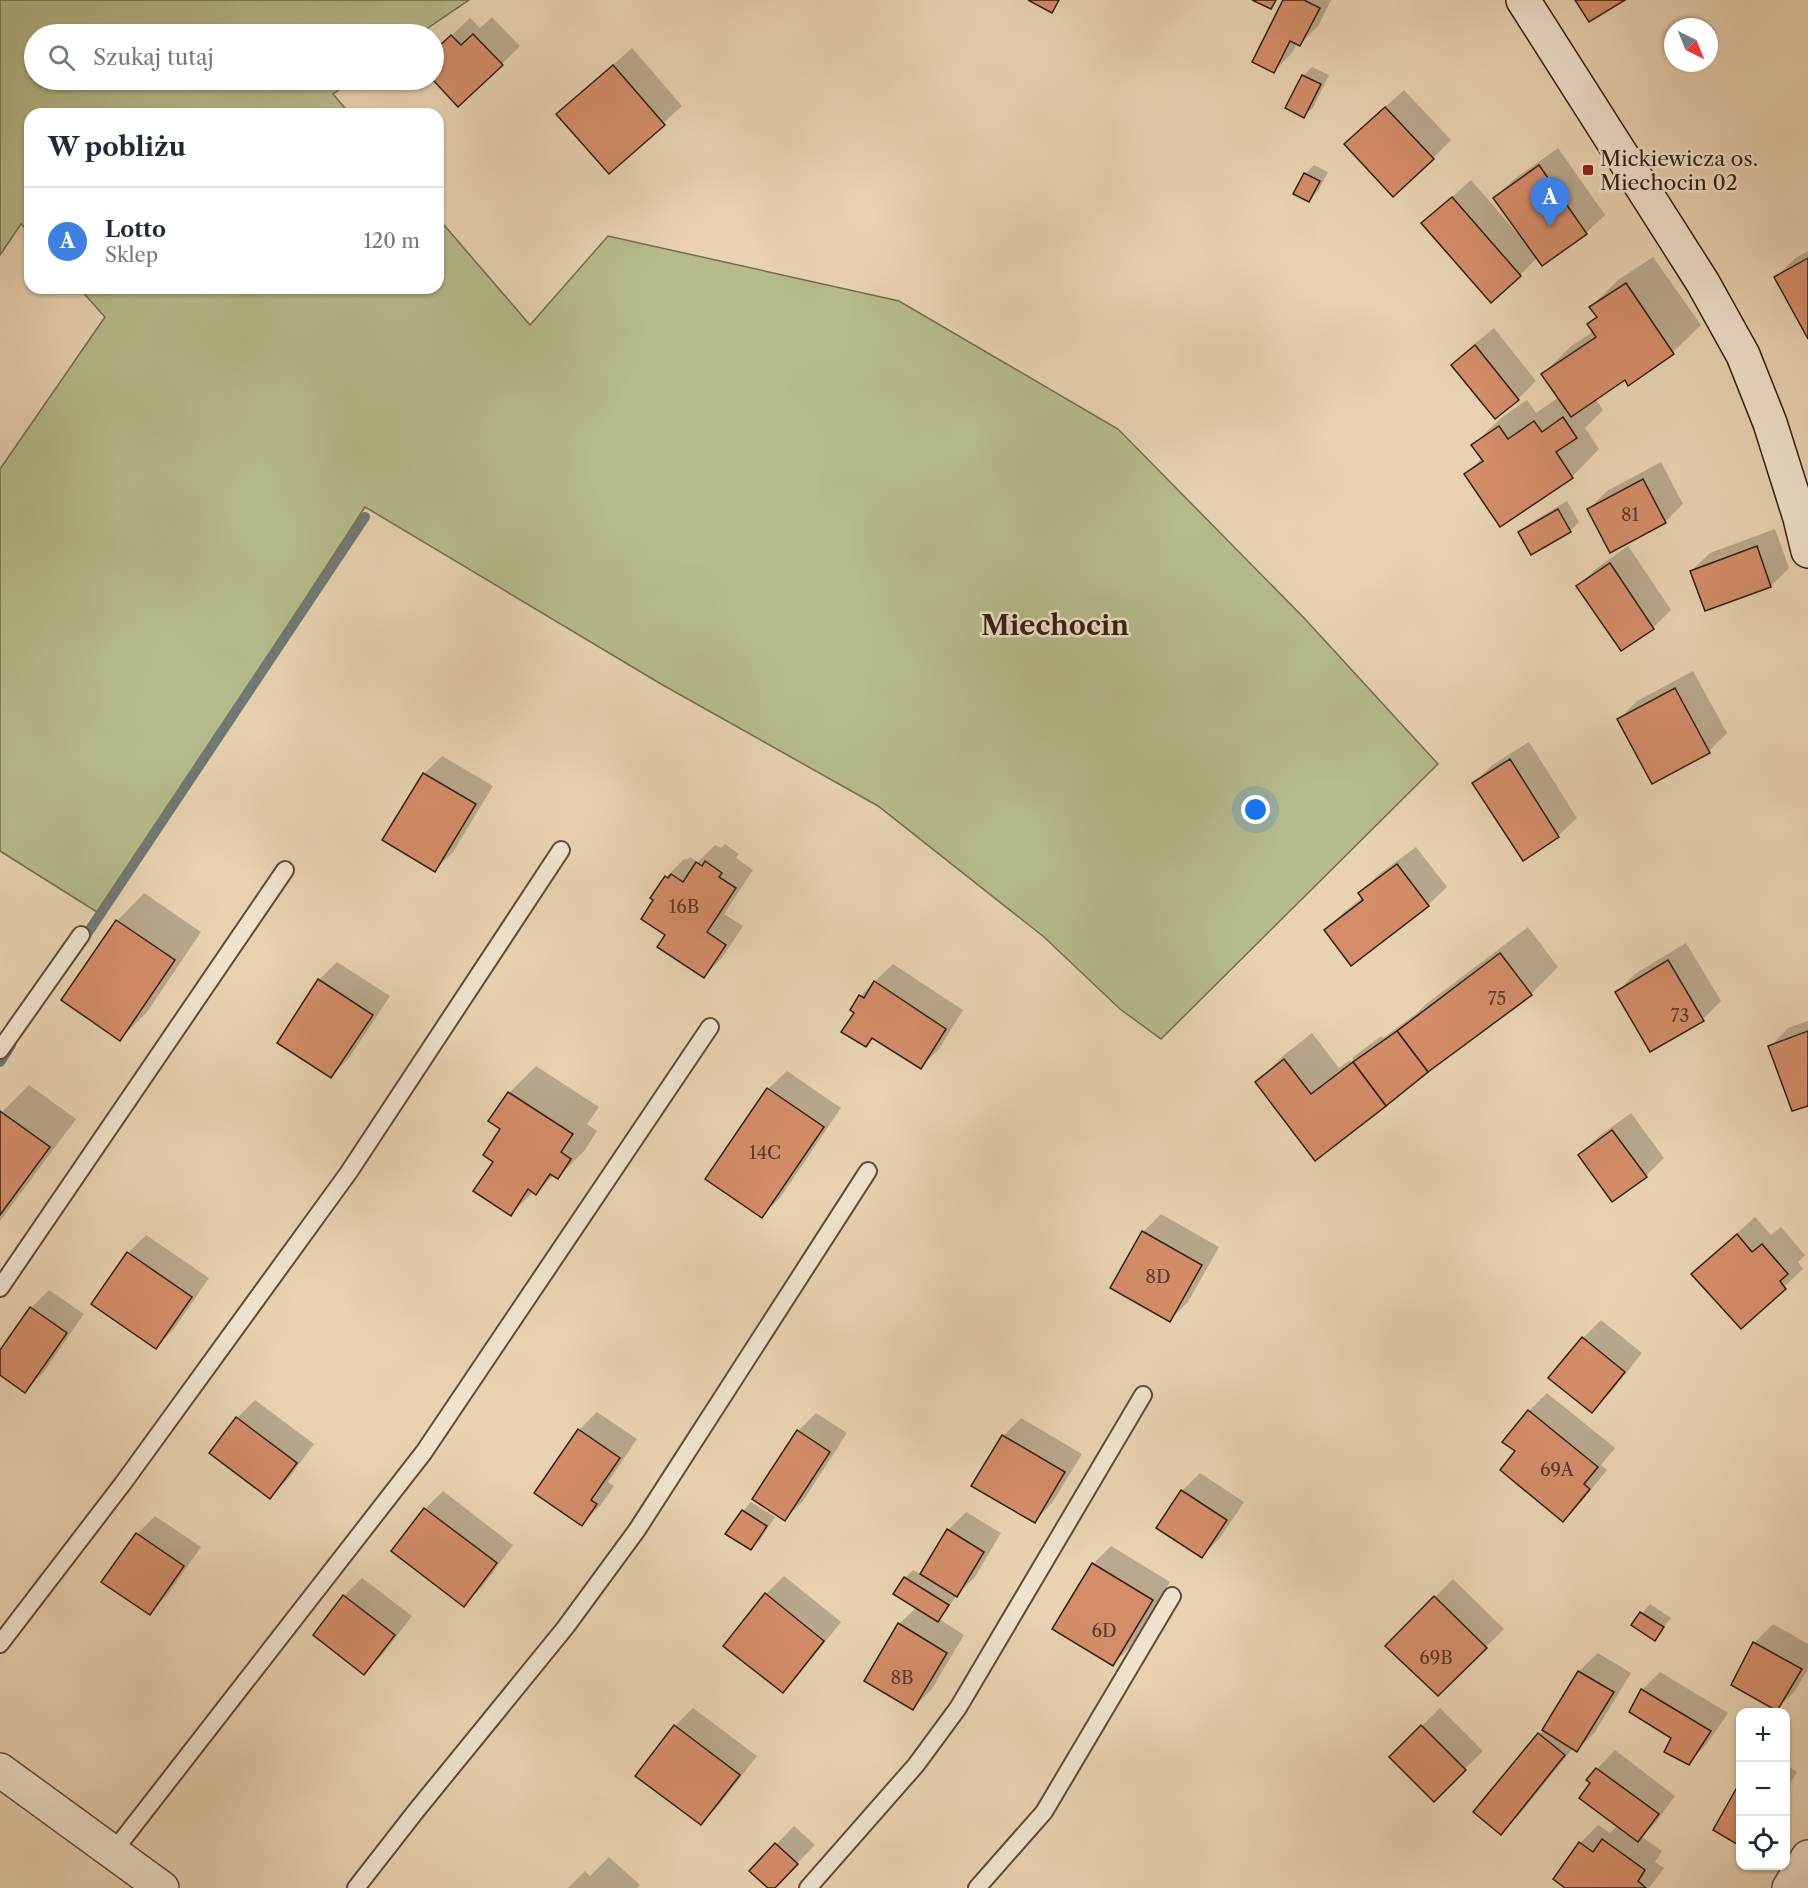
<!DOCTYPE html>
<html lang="pl">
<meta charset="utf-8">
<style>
:root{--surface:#fff;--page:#f6f6f7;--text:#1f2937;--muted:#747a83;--line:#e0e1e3;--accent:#ea580c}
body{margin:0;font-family:"Libre Caslon Text",serif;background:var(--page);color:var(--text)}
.controls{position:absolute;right:18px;bottom:18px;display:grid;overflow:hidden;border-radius:12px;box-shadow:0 2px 4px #0004}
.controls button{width:54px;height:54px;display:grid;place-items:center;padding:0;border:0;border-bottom:2px solid var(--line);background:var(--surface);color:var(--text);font:30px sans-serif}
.compass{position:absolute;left:1664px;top:18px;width:54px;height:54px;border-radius:50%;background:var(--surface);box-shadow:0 2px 4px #0004;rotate:137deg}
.you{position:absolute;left:1256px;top:810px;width:21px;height:21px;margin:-15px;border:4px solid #fff;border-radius:50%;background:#1a73e8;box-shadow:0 0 0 9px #1a73e833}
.badge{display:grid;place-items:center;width:39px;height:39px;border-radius:50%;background:var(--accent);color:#fff;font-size:20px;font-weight:700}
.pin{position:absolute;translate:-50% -50px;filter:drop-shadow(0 2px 3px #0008)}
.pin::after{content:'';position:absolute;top:32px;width:21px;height:18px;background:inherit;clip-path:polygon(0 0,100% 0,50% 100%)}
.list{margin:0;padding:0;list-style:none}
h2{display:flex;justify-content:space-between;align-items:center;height:78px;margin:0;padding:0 24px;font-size:26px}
h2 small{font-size:20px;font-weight:400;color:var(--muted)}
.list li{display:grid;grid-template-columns:39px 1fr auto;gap:18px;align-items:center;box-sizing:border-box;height:108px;padding:0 24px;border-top:2px solid var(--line)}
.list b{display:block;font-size:22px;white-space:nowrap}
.list p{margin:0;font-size:20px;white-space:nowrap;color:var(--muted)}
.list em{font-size:20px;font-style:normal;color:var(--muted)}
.icon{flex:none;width:33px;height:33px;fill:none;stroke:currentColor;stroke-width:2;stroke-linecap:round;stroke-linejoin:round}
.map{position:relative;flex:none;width:1808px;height:1888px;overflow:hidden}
.search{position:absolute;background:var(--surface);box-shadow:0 2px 4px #0004;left:24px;top:24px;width:420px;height:66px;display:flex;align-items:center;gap:15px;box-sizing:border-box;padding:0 21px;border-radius:33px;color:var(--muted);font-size:22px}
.panel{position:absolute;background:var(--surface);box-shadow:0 2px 4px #0004;left:24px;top:108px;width:420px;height:186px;border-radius:18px}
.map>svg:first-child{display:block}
.green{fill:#b6bb8b;stroke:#746c50;stroke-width:1.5}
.shadow{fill:#0003}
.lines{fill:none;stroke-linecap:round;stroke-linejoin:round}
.stream{stroke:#707974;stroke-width:10}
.building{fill:#d48d69;stroke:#331e14;stroke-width:1.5}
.lane-casing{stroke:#604b3b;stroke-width:20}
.street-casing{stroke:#604b3b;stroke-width:36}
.secondary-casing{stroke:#331e14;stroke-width:36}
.lane{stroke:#f0e2cc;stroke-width:16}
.street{stroke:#f0e2cc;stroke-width:33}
.secondary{stroke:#f0e2cc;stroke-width:33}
.poi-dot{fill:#8f2418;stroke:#f0e2cc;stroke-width:2}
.labels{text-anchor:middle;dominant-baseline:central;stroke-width:5;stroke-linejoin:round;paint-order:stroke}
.number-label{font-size:18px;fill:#5b3a29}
.poi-label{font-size:21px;fill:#331e14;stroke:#f0e2cc;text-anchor:start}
.district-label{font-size:27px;font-weight:bold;fill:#331e14;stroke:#f0e2cc}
</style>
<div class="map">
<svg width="1808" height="1888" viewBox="0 0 1808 1888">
<rect width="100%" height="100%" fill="#e8d2b1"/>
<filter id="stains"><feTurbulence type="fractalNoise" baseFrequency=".00333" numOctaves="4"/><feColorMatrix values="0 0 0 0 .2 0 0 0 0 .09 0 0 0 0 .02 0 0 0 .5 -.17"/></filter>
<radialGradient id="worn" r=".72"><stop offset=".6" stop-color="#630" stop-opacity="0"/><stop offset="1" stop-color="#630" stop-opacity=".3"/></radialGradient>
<!-- green -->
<g class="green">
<path d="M0,0H469L419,34H34V80H354L333,94L350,114H30V233L21,224L0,255Z"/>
<path d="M438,218L530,325L608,236L899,301L1118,429L1305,619L1438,764L1161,1039L1120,1009L1044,937L878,806L661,684L365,507L100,914L0,851V469L105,317L79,288H438Z"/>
</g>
<!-- shadow -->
<g class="shadow">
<path d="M1284,0H1331L1318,26L1300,44L1297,43L1292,53L1274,71Z"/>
<path d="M492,17L520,46L502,64L434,78V52L470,18L480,28Z"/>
<path d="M632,48L682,106L609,172L558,114Z"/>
<path d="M1312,67L1329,75L1313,108L1304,116L1287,108L1303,76Z"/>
<path d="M1404,90L1451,140L1433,158L1364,126Z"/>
<path d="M1558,148L1605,215L1586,233L1542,264L1537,258L1520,275L1423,223L1471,180L1517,233L1519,231L1495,198L1513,180Z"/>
<path d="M1314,165L1328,172L1318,191L1309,200L1305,174Z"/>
<path d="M1808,251V335L1776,277L1794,259Z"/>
<path d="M1653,257L1701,325L1673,352L1629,383L1625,378L1596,399L1603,410L1585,428L1599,449L1572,477L1466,474L1482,458L1473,445L1501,418L1527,400L1536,413L1559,397L1543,374L1570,347L1594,331L1589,324L1597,316L1591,307L1618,280Z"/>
<path d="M1494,328L1536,381L1518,399L1495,417L1453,365L1471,347Z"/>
<path d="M1661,462L1683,504L1665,522L1589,509L1607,491Z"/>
<path d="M1567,501L1579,522L1570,531L1520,533L1529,524Z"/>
<path d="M1775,529L1789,568L1771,586L1691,571L1710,553Z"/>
<path d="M1628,546L1671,610L1653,628L1578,586L1597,568Z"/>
<path d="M1693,671L1727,733L1709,751L1619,719L1637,701Z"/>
<path d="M1529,742L1577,818L1558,836L1474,783L1492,765Z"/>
<path d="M442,756L493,786L453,852L435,870L424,774Z"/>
<path d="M725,844L739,854L736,858L753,870L724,914L743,926L722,958L704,976L667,935L656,899L666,877L684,859L687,860L690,857L698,862L715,845L721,848Z"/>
<path d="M1416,847L1447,887L1428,905L1351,964L1326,930L1344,912L1363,897L1360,893L1378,875Z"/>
<path d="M144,893L201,932L147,1012L120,1039L63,1000L117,921Z"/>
<path d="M1528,927L1558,967L1531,994L1427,1071L1386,1105L1315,1159L1257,1082L1284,1055L1312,1033L1339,1068L1350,1060L1383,1103H1386L1352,1058L1381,1036L1383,1038L1417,1013L1426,1004Z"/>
<path d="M1686,943L1721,1001L1703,1019L1617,992L1635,974Z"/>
<path d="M337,962L390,996L349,1058L331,1077L319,980Z"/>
<path d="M893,964L963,1010L939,1049L921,1067L874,1037L866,1045L856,1012L852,1010L860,996Z"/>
<path d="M1808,1021V1104L1770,1047L1788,1028Z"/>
<path d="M536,1066L599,1107L587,1124L597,1131L585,1150L558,1177L554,1175L536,1193L534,1191L511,1214L495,1162L509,1093Z"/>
<path d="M787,1071L841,1108L780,1198L762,1216L768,1089Z"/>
<path d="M29,1085L76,1119L0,1221V1114Z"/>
<path d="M1631,1113L1664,1158L1646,1176L1580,1155L1598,1137Z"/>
<path d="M1161,1214L1219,1247L1188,1302L1170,1320L1143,1232Z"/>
<path d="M1755,1217L1771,1235L1781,1227L1805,1255L1798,1262L1803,1269L1741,1327L1693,1274Z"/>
<path d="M146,1235L209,1278L174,1329L156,1347L128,1253Z"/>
<path d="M49,1290L84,1314L43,1373L25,1391L0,1373V1353L31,1308Z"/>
<path d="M1601,1320L1642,1353L1610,1393L1592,1411L1583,1338Z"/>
<path d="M1547,1393L1615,1448L1601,1465L1607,1470L1581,1502L1563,1520L1517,1451L1505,1441L1529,1411Z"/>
<path d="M255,1400L314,1444L288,1479L270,1497L237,1418Z"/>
<path d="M597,1412L637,1439L608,1482L614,1486L600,1506L582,1524L579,1430Z"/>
<path d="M816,1413L847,1433L803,1501L785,1519L798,1431Z"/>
<path d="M1021,1418L1082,1454L1052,1503L1034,1522L1003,1436Z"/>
<path d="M1200,1473L1244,1502L1220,1538L1202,1556L1158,1527L1182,1491Z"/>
<path d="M443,1491L513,1545L482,1587L464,1605L425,1509Z"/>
<path d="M751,1502L775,1517L760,1540L751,1549L743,1511Z"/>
<path d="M966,1512L1001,1533L975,1577L956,1596L946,1611L939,1619L964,1635L931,1690L912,1709L899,1624L917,1607L905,1578L913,1570L921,1574L948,1530Z"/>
<path d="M155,1516L201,1547L167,1595L149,1613L137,1534Z"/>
<path d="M1111,1546L1170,1582L1131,1646L1113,1664L1093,1564Z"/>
<path d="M784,1576L841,1622L800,1673L782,1691L766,1594Z"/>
<path d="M362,1578L412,1616L382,1655L364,1673L344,1596Z"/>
<path d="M1453,1579L1504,1629L1438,1694L1387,1646Z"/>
<path d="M1650,1604L1671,1618L1654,1639L1633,1625Z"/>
<path d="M1773,1624L1808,1644V1669L1795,1691L1777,1709L1733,1684L1755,1642Z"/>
<path d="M1598,1653L1631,1673L1595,1732L1577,1750L1573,1748L1519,1815L1501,1833L1475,1812L1545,1728L1579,1671Z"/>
<path d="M1660,1672L1728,1713L1706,1745L1688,1763L1642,1690Z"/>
<path d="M693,1708L757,1756L719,1805L701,1823L637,1776L675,1726Z"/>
<path d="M1440,1708L1483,1751L1434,1799L1391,1757Z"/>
<path d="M1615,1750L1675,1796L1656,1822L1642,1837L1662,1851L1655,1862L1664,1868L1649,1888H1568L1555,1879L1580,1843L1598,1825L1610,1833L1618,1825L1593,1783L1597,1769Z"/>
<path d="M1786,1765L1797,1772L1786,1790Z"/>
<path d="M1740,1785V1844L1715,1829Z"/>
<path d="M794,1826L815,1845L773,1888H770L751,1871Z"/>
<path d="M609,1857L640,1885L637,1888H568L585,1871L590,1876Z"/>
</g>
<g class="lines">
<!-- stream -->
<g class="stream">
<path d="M81,943L365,517"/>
<path d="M0,1062L11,1045"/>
</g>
</g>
<!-- building -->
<g class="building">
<path d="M1028,0H1059L1052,13Z"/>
<path d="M1252,0H1276L1271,9Z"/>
<path d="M1283,0H1304L1320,8L1300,46L1290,41L1274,73L1252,62Z"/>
<path d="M1575,0H1625L1589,22Z"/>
<path d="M473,34L503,65L458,107L433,80L434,51L451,35L461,45Z"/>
<path d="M613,65L665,125L609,174L556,114Z"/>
<path d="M1302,75L1321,84L1304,118L1285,108Z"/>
<path d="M1385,107L1434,159L1393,197L1344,144Z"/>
<path d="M1539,165L1587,234L1542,266L1493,198Z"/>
<path d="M1304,173L1320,181L1309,202L1293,194Z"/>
<path d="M1452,197L1521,276L1491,303L1421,223Z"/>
<path d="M1808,258V339L1774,277Z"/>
<path d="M1626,283L1674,354L1628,386L1625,380L1571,417L1541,374L1596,337L1587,324L1597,317L1589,307Z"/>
<path d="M1475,345L1519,400L1495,419L1451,365Z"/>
<path d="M1563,417L1577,438L1556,452L1573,478L1500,527L1464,474L1483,461L1471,445L1499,426L1508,439L1534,421L1542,432Z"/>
<path d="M1643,479L1666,523L1610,553L1587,509Z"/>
<path d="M1558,509L1571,532L1531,555L1518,532Z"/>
<path d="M1757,546L1771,587L1705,611L1690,571Z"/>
<path d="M1610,563L1654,629L1621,651L1576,586Z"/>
<path d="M1675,688L1710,753L1652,784L1617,719Z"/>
<path d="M1510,759L1559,837L1523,861L1472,783Z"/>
<path d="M423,773L476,804L435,872L382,840Z"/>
<path d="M705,861L722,873L719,877L736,888L707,932L726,945L704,978L657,947L665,935L641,919L653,900L650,898L665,876L668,878L671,874L683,882L696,862L702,866Z"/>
<path d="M1397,864L1429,906L1351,966L1324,930L1363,900L1358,893Z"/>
<path d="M116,920L175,960L120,1041L61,1000Z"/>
<path d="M1500,953L1532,995L1428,1072L1397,1031Z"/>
<path d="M1668,960L1704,1021L1650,1052L1615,992Z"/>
<path d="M318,979L373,1015L331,1078L277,1043Z"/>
<path d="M874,981L946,1029L921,1069L872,1038L866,1047L841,1032L854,1013L850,1010L859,995L864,998Z"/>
<path d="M1397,1031L1428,1072L1386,1106L1353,1062Z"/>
<path d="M1808,1031V1106L1792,1111L1768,1046Z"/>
<path d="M1284,1059L1311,1094L1353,1062L1386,1106L1315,1161L1255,1082Z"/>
<path d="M767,1088L824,1127L762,1218L705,1179Z"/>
<path d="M508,1092L573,1134L561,1152L571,1159L558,1179L550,1174L536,1195L528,1189L511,1216L473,1191L493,1162L483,1155L500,1129L488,1121Z"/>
<path d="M0,1111L50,1147L0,1215Z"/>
<path d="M1612,1130L1647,1177L1612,1202L1578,1155Z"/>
<path d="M1142,1231L1202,1265L1170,1322L1110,1288Z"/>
<path d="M1737,1234L1752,1252L1762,1244L1788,1274L1780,1281L1786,1289L1741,1329L1691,1274Z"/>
<path d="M127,1252L192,1297L156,1349L91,1304Z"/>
<path d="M30,1307L67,1333L25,1393L0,1375V1350Z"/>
<path d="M1582,1337L1625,1372L1592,1413L1548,1378Z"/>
<path d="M1528,1410L1598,1467L1584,1484L1590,1489L1563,1522L1500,1470L1515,1451L1502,1442Z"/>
<path d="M236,1417L297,1463L270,1499L209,1453Z"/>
<path d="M578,1429L620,1458L591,1500L597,1504L582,1526L534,1493Z"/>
<path d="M797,1430L830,1452L785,1521L752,1499Z"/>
<path d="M1002,1435L1065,1472L1035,1523L971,1486Z"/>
<path d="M1181,1490L1227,1520L1202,1558L1156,1528Z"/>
<path d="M424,1508L497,1563L464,1607L391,1551Z"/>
<path d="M742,1510L767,1526L751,1550L725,1534Z"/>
<path d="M947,1529L984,1552L957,1597L920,1574Z"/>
<path d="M136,1533L184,1566L150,1615L101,1582Z"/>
<path d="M1092,1563L1153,1600L1113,1666L1052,1629Z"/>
<path d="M904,1577L949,1605L938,1622L893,1594Z"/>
<path d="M765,1593L824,1641L783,1693L723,1646Z"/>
<path d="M343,1595L395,1635L364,1675L313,1635Z"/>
<path d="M1434,1596L1487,1648L1438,1696L1385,1646Z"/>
<path d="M1640,1612L1664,1627L1655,1641L1631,1625Z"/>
<path d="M898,1623L947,1653L913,1710L864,1681Z"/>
<path d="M1753,1642L1802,1669L1777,1711L1731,1685Z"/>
<path d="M1578,1671L1614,1692L1577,1752L1542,1730Z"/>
<path d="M1641,1689L1711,1731L1689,1765L1664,1752L1671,1738L1629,1712Z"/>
<path d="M674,1725L740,1775L701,1825L635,1776Z"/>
<path d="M1421,1725L1466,1770L1434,1802L1389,1757Z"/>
<path d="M1538,1733L1565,1755L1501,1835L1473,1812Z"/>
<path d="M1596,1768L1659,1814L1638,1842L1579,1798L1590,1783L1586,1780Z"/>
<path d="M1740,1782V1846L1713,1830Z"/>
<path d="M1602,1839L1645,1870L1638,1881L1646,1888H1565L1553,1879L1579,1842L1593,1852Z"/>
<path d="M775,1843L798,1864L775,1888H768L749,1871Z"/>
</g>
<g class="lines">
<defs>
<g id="lane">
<path d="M0,1050L81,935"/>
<path d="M0,1288L285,870"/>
<path d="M0,1644L124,1482L349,1172L561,850"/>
<path d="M113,1852L424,1452L710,1027"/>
<path d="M356,1888L416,1811L565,1628L637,1530L868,1171"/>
<path d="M808,1888L916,1765L958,1708L1143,1395"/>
<path d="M977,1888L1044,1812L1172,1596"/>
</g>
<g id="street">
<path d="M0,1770L162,1888"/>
<path d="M1789,1888L1808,1857"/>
</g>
<path id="secondary" d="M1523,0L1703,283L1743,355L1770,423L1800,518L1808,551"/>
</defs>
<!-- lane casing -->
<use href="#lane" class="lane-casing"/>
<!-- street casing -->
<use href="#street" class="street-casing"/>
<!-- secondary casing -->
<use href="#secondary" class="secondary-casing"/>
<!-- lane -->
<use href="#lane" class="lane"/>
<!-- street -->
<use href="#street" class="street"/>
<!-- secondary -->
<use href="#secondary" class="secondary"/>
</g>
<!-- markers -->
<rect class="poi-dot" x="1582" y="164" width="12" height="12" rx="3"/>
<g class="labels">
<!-- number labels -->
<g class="number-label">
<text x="1630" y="515">81</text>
<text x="684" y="907">16B</text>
<text x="1497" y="999">75</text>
<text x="1680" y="1016">73</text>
<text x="765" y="1153">14C</text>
<text x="1158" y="1277">8D</text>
<text x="1557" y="1470">69A</text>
<text x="1104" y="1631">6D</text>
<text x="1436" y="1658">69B</text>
<text x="902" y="1678">8B</text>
</g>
<!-- poi labels -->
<g class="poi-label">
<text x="1600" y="158">Mickiewicza os.<tspan x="1600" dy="24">Miechocin 02</tspan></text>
</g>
<!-- district labels -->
<g class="district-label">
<text x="1055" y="625">Miechocin</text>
</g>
</g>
<rect width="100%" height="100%" filter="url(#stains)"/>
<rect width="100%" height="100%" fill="url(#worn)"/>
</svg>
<div class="controls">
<button>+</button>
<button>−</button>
<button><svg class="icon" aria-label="locate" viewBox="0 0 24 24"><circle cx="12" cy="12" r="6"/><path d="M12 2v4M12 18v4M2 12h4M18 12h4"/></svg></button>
</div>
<svg class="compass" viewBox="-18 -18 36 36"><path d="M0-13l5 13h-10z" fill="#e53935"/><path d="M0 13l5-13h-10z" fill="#747a83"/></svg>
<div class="you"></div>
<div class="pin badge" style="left:1550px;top:227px;background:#3f7fe0">A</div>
<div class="search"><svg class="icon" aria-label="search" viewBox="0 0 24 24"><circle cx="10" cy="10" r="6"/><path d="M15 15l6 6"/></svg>Szukaj tutaj</div>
<section class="panel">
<h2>W pobliżu<small></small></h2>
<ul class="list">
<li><span class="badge" style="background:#3f7fe0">A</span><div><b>Lotto</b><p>Sklep</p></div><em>120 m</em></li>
</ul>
</section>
</div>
